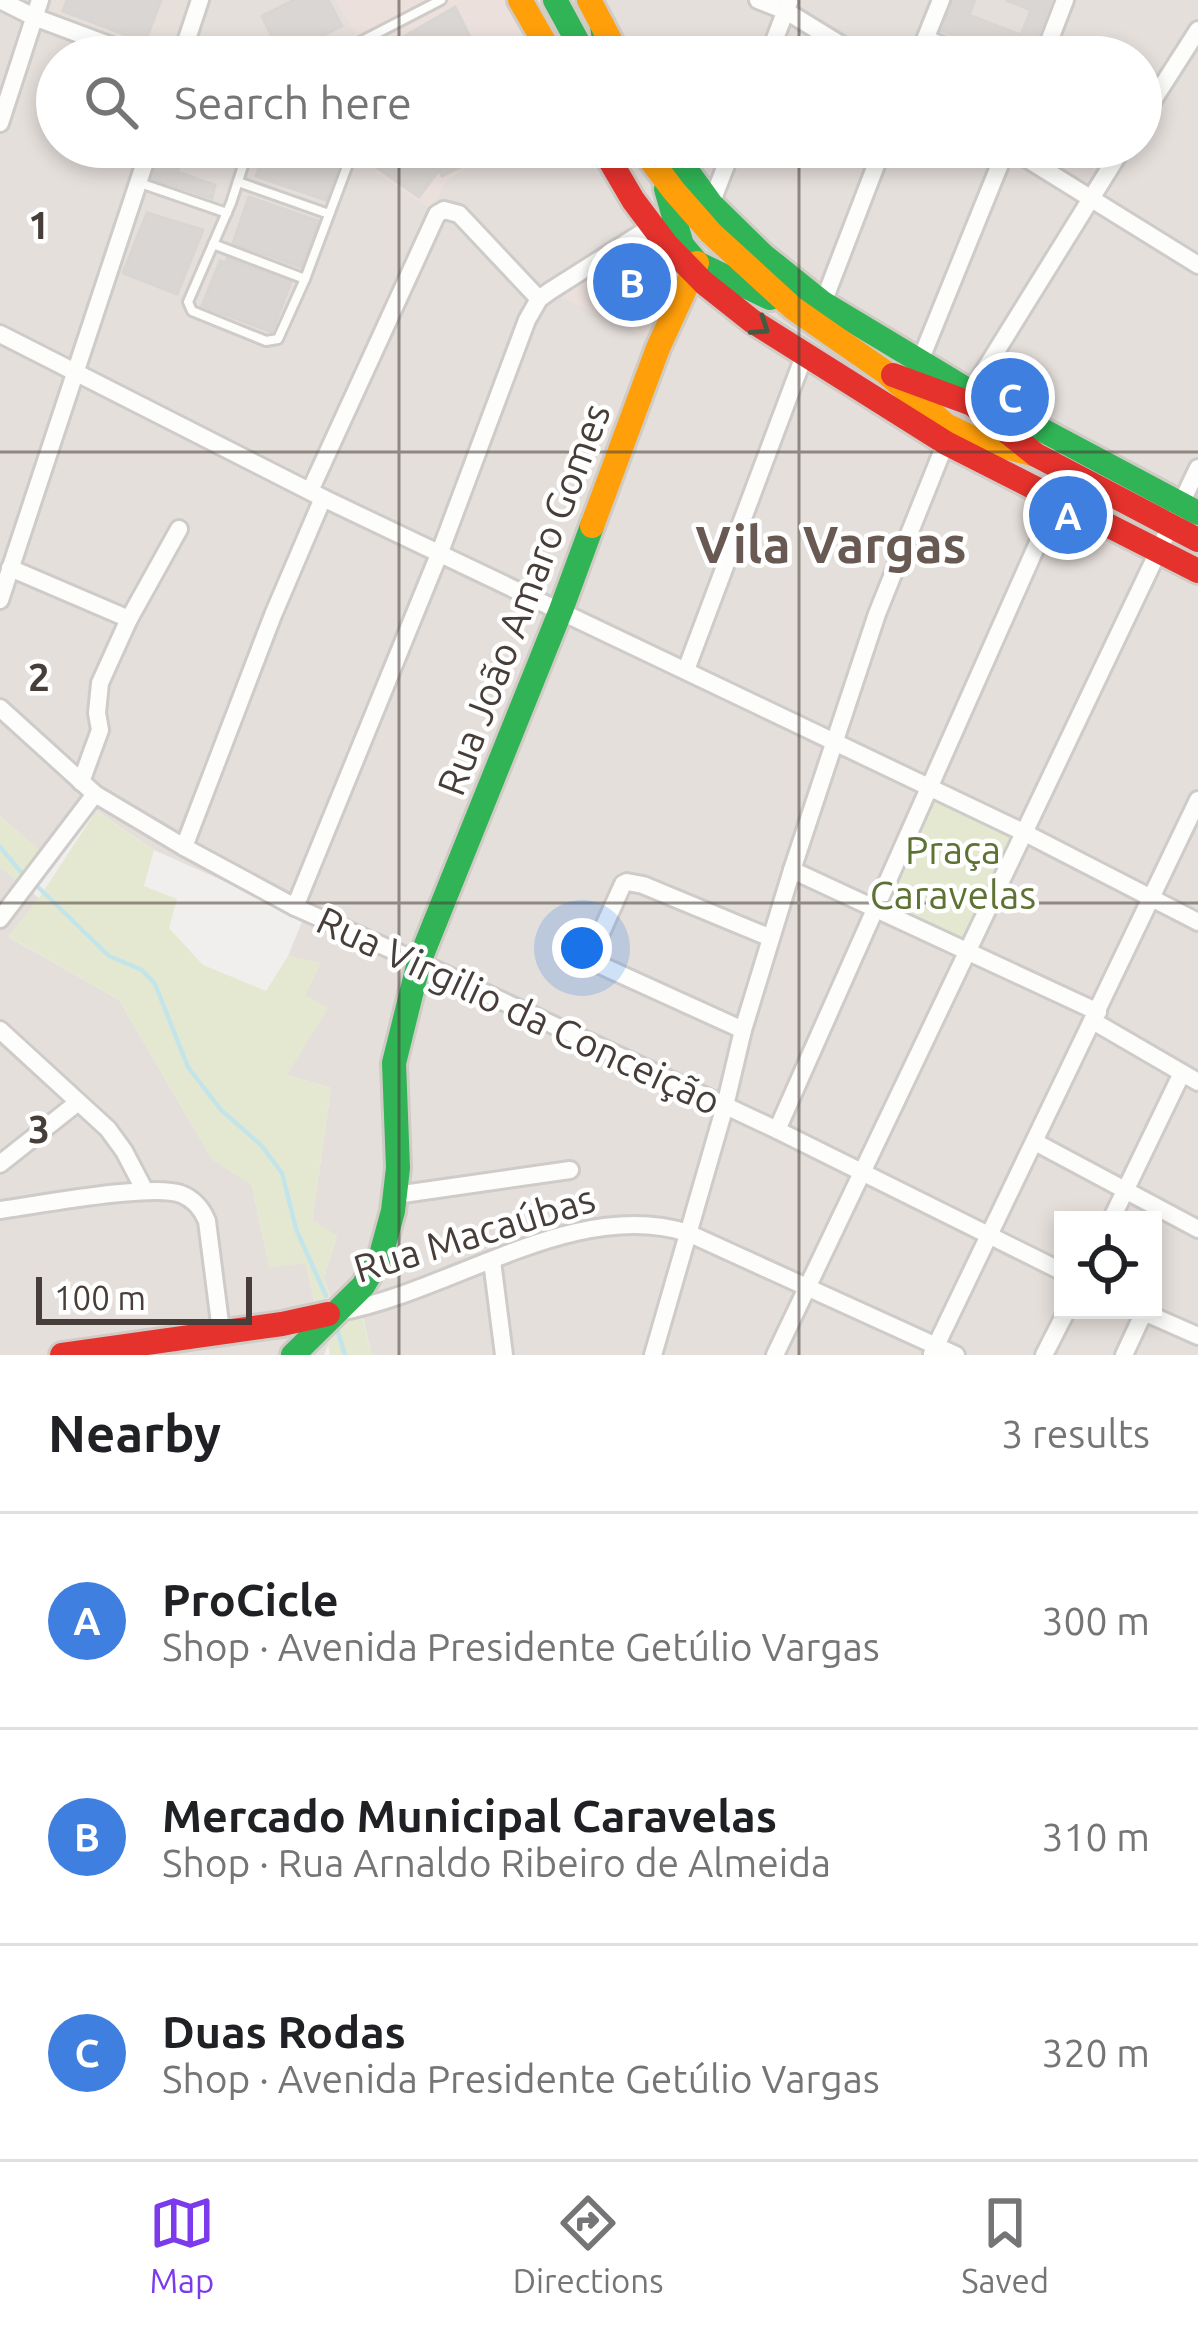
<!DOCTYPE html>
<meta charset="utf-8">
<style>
:root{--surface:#fff;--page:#f2f2f2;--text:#202124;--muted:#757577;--line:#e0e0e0;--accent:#7c3aed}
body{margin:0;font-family:Ubuntu,sans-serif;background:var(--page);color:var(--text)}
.controls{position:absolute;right:36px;bottom:36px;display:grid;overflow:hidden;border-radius:0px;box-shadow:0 6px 18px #0003}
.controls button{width:108px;height:108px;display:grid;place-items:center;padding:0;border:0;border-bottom:3px solid var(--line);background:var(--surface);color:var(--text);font:60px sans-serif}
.scale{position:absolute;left:36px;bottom:30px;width:216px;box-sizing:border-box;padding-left:12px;border:6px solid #473e39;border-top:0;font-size:33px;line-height:42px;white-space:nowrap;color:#473e39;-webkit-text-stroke:9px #fff;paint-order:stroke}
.you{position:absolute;left:582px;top:948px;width:42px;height:42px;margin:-30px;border:9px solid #fff;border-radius:50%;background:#1a73e8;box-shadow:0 0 0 18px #1a73e833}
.badge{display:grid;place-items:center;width:78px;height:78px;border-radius:50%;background:var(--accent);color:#fff;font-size:39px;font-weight:700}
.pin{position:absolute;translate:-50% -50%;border:6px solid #fff;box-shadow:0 3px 12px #0006}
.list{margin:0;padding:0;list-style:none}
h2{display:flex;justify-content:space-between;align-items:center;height:156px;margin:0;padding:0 48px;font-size:51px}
h2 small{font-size:39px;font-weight:400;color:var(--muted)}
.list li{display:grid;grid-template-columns:78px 1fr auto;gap:36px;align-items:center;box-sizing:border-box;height:216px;padding:0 48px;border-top:3px solid var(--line)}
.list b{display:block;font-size:45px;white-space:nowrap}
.list p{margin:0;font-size:39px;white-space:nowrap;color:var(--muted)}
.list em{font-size:39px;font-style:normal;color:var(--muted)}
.icon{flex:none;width:66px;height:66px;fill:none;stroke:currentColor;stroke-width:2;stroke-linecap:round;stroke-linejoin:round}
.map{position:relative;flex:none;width:1198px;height:1355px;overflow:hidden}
.search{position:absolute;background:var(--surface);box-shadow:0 6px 18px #0003;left:36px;right:36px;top:36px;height:132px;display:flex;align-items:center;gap:30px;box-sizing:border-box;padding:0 42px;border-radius:66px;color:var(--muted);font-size:45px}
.sheet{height:804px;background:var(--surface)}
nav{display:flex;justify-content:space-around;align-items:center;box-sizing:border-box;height:168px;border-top:3px solid var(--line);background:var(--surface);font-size:33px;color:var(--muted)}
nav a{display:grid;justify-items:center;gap:6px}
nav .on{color:var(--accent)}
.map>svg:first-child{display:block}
.residential{fill:#e5dfdb;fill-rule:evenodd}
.commercial{fill:#ebe0db}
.education{fill:#e7dfd9}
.green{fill:#e5e8d0}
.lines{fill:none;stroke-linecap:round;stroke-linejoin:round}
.stream{stroke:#c3e5ea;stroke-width:4.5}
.building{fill:#d9d6d4;stroke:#d9d5d3;stroke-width:3}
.lane-casing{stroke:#cecbc9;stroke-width:14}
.street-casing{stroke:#cecbc9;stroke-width:22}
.fast-casing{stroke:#d1cbc6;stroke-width:30}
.slow-casing{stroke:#d1cbc6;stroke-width:30}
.jam-casing{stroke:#d1cbc6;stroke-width:30}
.lane{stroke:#fdfdfc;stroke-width:8}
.street{stroke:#fdfdfc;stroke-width:16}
.fast{stroke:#30b455;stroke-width:24}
.slow{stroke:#ff9f0a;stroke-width:24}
.jam{stroke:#e5322d;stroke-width:24}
.oneway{stroke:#415c40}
.grid{fill:none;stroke:#473e39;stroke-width:3;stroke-opacity:0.55}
.labels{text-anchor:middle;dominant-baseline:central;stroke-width:9;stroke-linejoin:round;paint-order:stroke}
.street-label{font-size:39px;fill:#473e39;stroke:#fff}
.park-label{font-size:39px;fill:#5d7233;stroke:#fff}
.district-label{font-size:51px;font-weight:bold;fill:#685952;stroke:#fff}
.grid-label{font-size:39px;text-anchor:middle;font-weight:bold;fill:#473e39;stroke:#fff;stroke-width:9;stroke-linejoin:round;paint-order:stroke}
</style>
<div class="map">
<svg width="1198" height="1355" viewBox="0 0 1198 1355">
<rect width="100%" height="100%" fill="#f1efed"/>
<!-- residential -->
<g class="residential">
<path d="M0,0H47L120,57H57V147H353L448,178L503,147H1141V57H569L588,47L563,0H1198V1355H372L362,1314L338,1321L324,1355H0V867L39,898L9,937L119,1000L212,1159L252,1185L269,1267L306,1262L318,1320L338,1319L324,1277L337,1236L312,1221L331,1088L287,1075L305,995L320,963L288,956L304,917L154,850L82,801L42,853L0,816ZM1063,1220H1153V1310H1063Z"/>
<path d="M190,0H336L364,47L344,57H172Z"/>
</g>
<!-- commercial -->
<g class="commercial">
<path d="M336,0H563L589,47L569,57H344L363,46Z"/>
<path d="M353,147H503L448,178L431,210L360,161Z"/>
<path d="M677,210L713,260L654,340L556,295Z"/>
</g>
<!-- education -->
<path class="education" d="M47,0H190L172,57H120L39,25Z"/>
<!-- green -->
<g class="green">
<path d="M933,799L1018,841L970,943L887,904Z"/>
<path d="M96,811L154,850L144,886L177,899L169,928L203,965L266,991L288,956L321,963L305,995L328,1008L287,1075L331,1088L312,1220L337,1236L324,1277L333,1305L316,1309L305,1263L269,1268L252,1185L212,1159L119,1000L8,936L39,898Z"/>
<path d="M0,816L42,853L19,883L0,867Z"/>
<path d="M361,1313L372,1355H330L327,1338L338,1320Z"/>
</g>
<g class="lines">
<!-- stream -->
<g class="stream">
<path d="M0,847L21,872"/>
<path d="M39,888L109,956L142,970L155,984L188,1067L221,1110L261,1145L282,1173L296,1229L326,1296"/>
<path d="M336,1326L345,1355"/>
</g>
</g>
<!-- building -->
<g class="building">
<path d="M67,0H161L145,42L63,11Z"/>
<path d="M294,0H328L342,26L281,56L262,16Z"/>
<path d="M954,0H975L969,15L1021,35L1031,10L1006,0H1051L1030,57H1018L1002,51L1001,54L942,31Z"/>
<path d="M455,7L480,57H369Z"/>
<path d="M162,147L185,149L177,172L215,185L212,198L153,179Z"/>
<path d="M266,147H326L341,152L343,154L326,200L256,176Z"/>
<path d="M361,147H501L442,176L439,170L419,197L370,163Z"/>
<path d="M249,197L318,221L301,267L233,243Z"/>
<path d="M147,213L203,230L177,294L123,273Z"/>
<path d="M640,249L669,284L628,319L594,279Z"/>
<path d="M227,258L291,282L272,332L202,306L220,261L226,263Z"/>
</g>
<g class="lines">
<defs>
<g id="lane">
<path d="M331,57L441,0"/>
<path d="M249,147L231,203L188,302L192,311L266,341L278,339L305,279L351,156L352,151L347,147"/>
<path d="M137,182L227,213"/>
<path d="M238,182L329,214"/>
<path d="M213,244L305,279"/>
</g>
<g id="street">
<path d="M0,0L34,17L141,57"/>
<path d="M758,0L786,11L861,57"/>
<path d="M926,39L969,57"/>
<path d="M181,57L200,0"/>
<path d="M768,57L789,2"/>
<path d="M918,57L941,0"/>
<path d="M1043,57L1065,0"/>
<path d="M1141,119L1198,30"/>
<path d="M0,123L40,0"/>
<path d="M1008,147L1198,265"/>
<path d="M711,204L733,147"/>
<path d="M823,303L883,147"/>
<path d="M0,334L323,498L1023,832L1198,922"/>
<path d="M920,361L1007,147"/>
<path d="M966,400L1123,147"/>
<path d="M310,491L437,214L444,210L459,214L539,299"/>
<path d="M10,568L129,619"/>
<path d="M0,600L150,147"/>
<path d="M686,670L804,356"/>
<path d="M0,708L95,794L184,847L295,907L419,962L777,1130L1063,1272"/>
<path d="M81,782L100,730L97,713L100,683L129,619L179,529"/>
<path d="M184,847L273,615L323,498"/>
<path d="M792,870L1098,1012"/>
<path d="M295,907L440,552L527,320L539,299L550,291L651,227"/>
<path d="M0,919L95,794"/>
<path d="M1093,1021L1198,1082"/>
<path d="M0,1030L108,1129L124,1151L145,1191"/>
<path d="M743,1030L600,965L595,959L596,944L623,884L627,882L643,885L771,938"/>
<path d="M777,1130L1069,473"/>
<path d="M1035,1142L1198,1229"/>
<path d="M0,1164L77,1103"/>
<path d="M396,1195L570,1170"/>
<path d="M0,1210C37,1205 152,1183 181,1194C194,1199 202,1209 207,1221L221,1331"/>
<path d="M1111,1220L1182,1073"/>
<path d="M492,1261L504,1355"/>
<path d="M1139,1310L1198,1336"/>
<path d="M339,1312C451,1292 575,1197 688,1233L956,1355"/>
<path d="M932,1354L1198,800"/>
<path d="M653,1355L725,1106L743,1030L792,870L877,614L948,437"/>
<path d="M775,1355L1198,468"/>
<path d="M1044,1355L1067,1310"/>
<path d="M1124,1355L1144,1312"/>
</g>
<g id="fast">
<path d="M555,0L586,57"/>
<path d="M602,25L606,57"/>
<path d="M670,147L711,204L763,255L823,303L971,392L1198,513"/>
<path d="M666,189L682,245L697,263L770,298"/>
<path d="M293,1355L363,1286L381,1255L393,1211L398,1168L394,1063L419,962L561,610L592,526"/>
</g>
<g id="slow">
<path d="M520,0L553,57"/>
<path d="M589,0L619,57"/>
<path d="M641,147L674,191L711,233L793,308L885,372L946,425L975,439L1036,455"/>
<path d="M592,526L658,348L697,263"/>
</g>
<g id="jam">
<path d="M602,147L633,200L666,244L704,283L752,321L946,443L1198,571"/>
<path d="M893,375L972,404L1036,455L1198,540"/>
<path d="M62,1355L282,1324L328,1314"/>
</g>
</defs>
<!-- lane casing -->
<use href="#lane" class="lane-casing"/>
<!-- street casing -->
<use href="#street" class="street-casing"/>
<!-- fast casing -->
<use href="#fast" class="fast-casing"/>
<!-- slow casing -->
<use href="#slow" class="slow-casing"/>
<!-- jam casing -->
<use href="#jam" class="jam-casing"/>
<!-- lane -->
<use href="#lane" class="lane"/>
<!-- street -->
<use href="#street" class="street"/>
<!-- fast -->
<use href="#fast" class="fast"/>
<!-- slow -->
<use href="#slow" class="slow"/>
<!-- jam -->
<use href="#jam" class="jam"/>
</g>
<!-- one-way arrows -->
<defs><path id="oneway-chevron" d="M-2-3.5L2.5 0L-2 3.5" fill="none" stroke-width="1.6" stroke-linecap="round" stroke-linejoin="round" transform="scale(3)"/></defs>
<use class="oneway" href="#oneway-chevron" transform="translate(761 327) rotate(34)"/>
<!-- grid -->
<path class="grid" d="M399,0V57M799,0V57M399,147V1355M799,147V1355M0,452H1198M0,903H1198"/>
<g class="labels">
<!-- street labels -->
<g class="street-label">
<text transform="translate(523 599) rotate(-69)">Rua João Amaro Gomes</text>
<text transform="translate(519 1010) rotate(25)">Rua Virgilio da Conceição</text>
<text transform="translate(474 1233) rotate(-17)">Rua Macaúbas</text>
</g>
<!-- park labels -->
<g class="park-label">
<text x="953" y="849">Praça<tspan x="953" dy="45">Caravelas</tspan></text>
</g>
<!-- district labels -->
<g class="district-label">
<text x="831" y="544">Vila Vargas</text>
</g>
</g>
<g class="grid-label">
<text x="39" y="239">1</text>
<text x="39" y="691">2</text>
<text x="39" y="1143">3</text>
</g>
</svg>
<div class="controls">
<button><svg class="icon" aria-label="locate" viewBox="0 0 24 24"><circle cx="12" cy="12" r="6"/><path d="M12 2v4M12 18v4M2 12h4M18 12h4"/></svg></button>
</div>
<div class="scale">100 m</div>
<div class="you"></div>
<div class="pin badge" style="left:1068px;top:515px;background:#3f7fe0">A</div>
<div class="pin badge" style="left:632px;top:282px;background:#3f7fe0">B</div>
<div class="pin badge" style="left:1010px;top:397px;background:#3f7fe0">C</div>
<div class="search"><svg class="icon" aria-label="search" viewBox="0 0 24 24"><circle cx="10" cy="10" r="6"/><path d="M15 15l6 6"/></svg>Search here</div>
</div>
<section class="sheet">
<h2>Nearby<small>3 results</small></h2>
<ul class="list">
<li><span class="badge" style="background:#3f7fe0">A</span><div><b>ProCicle</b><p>Shop · Avenida Presidente Getúlio Vargas</p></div><em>300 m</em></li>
<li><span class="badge" style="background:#3f7fe0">B</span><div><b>Mercado Municipal Caravelas</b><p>Shop · Rua Arnaldo Ribeiro de Almeida</p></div><em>310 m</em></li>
<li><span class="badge" style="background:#3f7fe0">C</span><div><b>Duas Rodas</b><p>Shop · Avenida Presidente Getúlio Vargas</p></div><em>320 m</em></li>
</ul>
</section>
<nav>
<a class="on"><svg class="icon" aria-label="map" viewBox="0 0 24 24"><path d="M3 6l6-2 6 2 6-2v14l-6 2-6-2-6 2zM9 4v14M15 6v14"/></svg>Map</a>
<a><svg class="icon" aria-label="directions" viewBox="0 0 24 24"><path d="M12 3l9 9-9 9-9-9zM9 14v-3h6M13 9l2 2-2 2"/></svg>Directions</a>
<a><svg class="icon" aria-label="saved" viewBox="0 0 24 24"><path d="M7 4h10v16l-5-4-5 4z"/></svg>Saved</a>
</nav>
